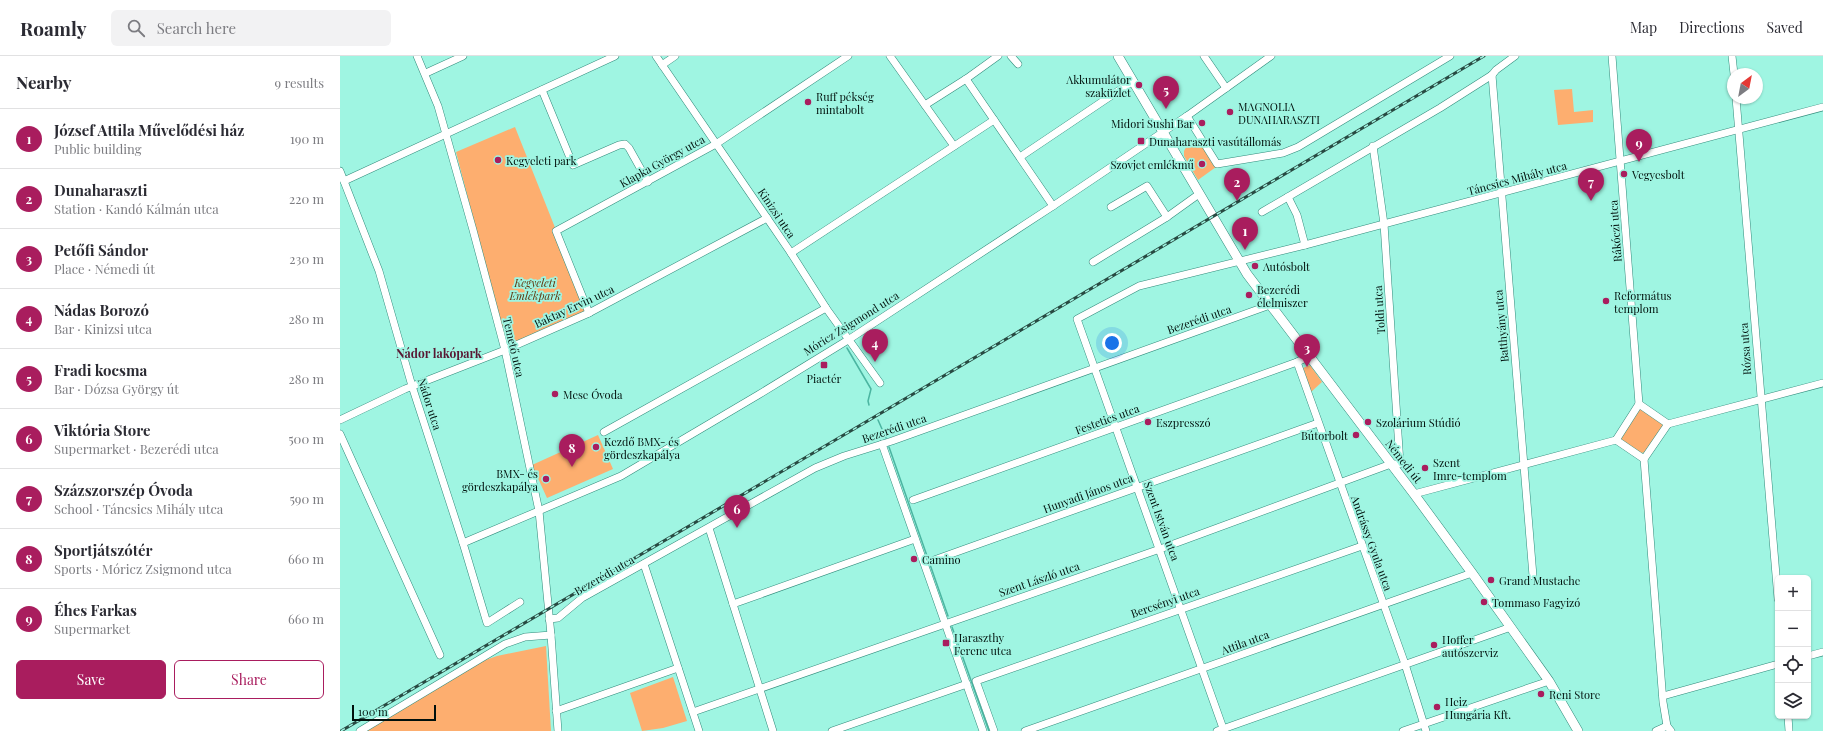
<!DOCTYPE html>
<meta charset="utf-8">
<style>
:root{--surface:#fff;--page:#f2f2f3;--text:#2b2b33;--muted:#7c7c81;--line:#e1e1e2;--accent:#a91d5e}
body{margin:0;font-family:"Playfair Display",serif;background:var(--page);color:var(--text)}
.controls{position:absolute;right:12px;bottom:12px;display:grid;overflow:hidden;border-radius:6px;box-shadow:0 1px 3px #0004}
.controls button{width:36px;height:36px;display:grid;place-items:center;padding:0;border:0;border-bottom:1px solid var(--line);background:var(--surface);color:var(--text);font:20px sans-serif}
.compass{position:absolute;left:1387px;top:12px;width:36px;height:36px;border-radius:50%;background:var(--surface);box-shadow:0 1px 3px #0004;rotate:32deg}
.scale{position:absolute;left:12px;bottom:10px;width:84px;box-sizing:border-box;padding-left:4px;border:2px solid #00100c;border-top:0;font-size:11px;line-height:14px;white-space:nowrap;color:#00100c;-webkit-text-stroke:3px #9ff5e2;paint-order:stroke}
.you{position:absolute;left:772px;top:287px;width:14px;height:14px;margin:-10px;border:3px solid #fff;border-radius:50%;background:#1a73e8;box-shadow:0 0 0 6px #1a73e833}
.badge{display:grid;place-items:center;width:26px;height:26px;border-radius:50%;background:var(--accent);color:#fff;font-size:13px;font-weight:700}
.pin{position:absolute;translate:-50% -33px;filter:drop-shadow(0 1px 2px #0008)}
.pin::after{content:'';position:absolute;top:21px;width:14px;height:12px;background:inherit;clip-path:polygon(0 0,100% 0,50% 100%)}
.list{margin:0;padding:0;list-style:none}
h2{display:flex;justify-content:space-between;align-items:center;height:52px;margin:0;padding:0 16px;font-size:17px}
h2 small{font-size:13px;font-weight:400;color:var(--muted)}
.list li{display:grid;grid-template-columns:26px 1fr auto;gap:12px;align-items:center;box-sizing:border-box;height:60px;padding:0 16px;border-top:1px solid var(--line)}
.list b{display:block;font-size:15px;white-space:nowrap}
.list p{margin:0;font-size:13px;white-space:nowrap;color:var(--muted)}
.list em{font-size:13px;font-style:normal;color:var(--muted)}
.actions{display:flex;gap:8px;padding:12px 16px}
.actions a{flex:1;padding:9px 0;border:1px solid var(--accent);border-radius:6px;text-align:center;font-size:14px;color:var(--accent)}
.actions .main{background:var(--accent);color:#fff}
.icon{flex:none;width:22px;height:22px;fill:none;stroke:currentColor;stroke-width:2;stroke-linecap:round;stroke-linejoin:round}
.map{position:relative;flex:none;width:1483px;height:675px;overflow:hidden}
header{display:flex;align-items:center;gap:24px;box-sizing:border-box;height:56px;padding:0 20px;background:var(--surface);border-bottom:1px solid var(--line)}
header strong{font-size:19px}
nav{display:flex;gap:22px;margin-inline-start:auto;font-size:14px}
.search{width:280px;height:36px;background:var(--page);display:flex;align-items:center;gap:10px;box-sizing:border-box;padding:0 14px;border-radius:6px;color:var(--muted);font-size:15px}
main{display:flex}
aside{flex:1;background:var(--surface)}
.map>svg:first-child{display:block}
.green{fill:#fdae6f}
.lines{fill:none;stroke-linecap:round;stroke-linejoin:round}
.stream{stroke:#4bb5a1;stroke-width:1.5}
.minor-casing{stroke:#318b7b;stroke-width:8}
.major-casing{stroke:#318b7b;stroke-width:10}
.minor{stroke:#fff;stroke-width:7}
.major{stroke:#fff;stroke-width:9}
.rail-casing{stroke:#284a42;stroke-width:3}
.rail{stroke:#9ff5e2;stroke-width:1.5;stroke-dasharray:4.5;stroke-linecap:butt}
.poi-dot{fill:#a91d5e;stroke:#9ff5e2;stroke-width:1.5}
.labels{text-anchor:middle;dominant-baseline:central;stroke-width:3.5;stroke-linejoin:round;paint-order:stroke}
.poi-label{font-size:11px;fill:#00100c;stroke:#9ff5e2;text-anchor:start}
.street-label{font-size:11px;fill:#00100c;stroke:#9ff5e2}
.park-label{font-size:11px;font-style:italic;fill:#61360e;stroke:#9ff5e2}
.neighbourhood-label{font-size:12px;font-weight:bold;fill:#581632;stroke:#9ff5e2}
</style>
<header>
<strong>Roamly</strong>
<div class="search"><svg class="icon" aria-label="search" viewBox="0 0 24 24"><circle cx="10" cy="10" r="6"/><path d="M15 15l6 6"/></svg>Search here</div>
<nav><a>Map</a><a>Directions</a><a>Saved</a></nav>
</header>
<main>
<aside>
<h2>Nearby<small>9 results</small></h2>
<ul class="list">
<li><span class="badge">1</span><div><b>József Attila Művelődési ház</b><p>Public building</p></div><em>190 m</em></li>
<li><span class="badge">2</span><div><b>Dunaharaszti</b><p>Station · Kandó Kálmán utca</p></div><em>220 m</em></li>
<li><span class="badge">3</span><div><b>Petőfi Sándor</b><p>Place · Némedi út</p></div><em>230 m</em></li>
<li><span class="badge">4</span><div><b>Nádas Borozó</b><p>Bar · Kinizsi utca</p></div><em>280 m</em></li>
<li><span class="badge">5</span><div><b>Fradi kocsma</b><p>Bar · Dózsa György út</p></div><em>280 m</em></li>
<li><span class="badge">6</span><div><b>Viktória Store</b><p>Supermarket · Bezerédi utca</p></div><em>500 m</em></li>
<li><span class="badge">7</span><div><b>Százszorszép Óvoda</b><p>School · Táncsics Mihály utca</p></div><em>590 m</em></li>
<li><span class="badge">8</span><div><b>Sportjátszótér</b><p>Sports · Móricz Zsigmond utca</p></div><em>660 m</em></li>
<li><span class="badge">9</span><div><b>Éhes Farkas</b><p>Supermarket</p></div><em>660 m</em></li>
</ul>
<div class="actions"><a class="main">Save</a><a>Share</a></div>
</aside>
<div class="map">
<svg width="1483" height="675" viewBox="0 0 1483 675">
<rect width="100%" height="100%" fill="#9ff5e2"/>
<!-- green -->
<g class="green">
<path d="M1232,33L1234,56L1253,54V66L1218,69L1214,34Z"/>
<path d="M175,71L249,257L165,294L155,246L116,96Z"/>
<path d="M849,86L862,90L876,111L858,124L844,100V95Z"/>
<path d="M970,309L982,326L971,336L963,312Z"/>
<path d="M1303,351L1325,366L1306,396L1301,397L1281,384L1280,378L1298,353Z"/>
<path d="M258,379L273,413L207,442L192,409Z"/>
<path d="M206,590L211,675H22L120,613L157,600Z"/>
<path d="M333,621L347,665L323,672L302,675L290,637Z"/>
</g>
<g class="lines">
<!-- stream -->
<g class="stream">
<path d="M507,292L531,333L528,345L529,349"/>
<path d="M538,364L546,382"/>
<path d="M549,391L608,560"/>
<path d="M612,571L649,675"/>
</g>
<defs>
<g id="minor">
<path d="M77,0L98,50L133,174L165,294L199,455L211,579L218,675"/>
<path d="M316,0L451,197L486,252L540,327"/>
<path d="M550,0L614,90"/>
<path d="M671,0L678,8"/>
<path d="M864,0L886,32"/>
<path d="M1272,0L1299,348"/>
<path d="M1392,0L1394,18"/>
<path d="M322,9L335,0"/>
<path d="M86,17L123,0"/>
<path d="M1152,19L1193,520"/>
<path d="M626,23L713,150"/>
<path d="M202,34L233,109L279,89L285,88L289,92L308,126"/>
<path d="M1396,42L1438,543"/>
<path d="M585,49L626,23L658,0"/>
<path d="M847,60L877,108L943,97L958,91L1110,0"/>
<path d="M680,101L793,25"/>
<path d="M0,115L39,215L72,330L123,487L147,567L180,546"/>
<path d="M4,125L275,0"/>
<path d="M948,141L957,159L965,189"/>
<path d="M771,151L807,130L827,161"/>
<path d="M922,156L1100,52L1152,19L1156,14L1175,0"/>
<path d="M451,197L654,64"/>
<path d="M753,206L827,161L859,138"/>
<path d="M249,257L216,175L376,88L508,0"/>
<path d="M957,306L1065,608L1086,675"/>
<path d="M1299,348L1328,368L1304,403L1276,384Z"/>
<path d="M0,364L65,333L165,294L249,257L427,162"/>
<path d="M1328,368L1483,327"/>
<path d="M264,376L486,252"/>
<path d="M0,378L100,599"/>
<path d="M542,388L643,675"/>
<path d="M1304,403L1323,646L1327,670L1331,675"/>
<path d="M1074,438L1276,384"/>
<path d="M573,444L957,306L968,301"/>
<path d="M369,472L433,675"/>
<path d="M123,487L281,420L418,339L508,284L713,150L847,60L931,0"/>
<path d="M594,504L978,367"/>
<path d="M304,508L359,675"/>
<path d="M393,548L575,483"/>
<path d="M209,563L218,562L242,542L475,412L504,400L552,385L930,249"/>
<path d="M1468,600L1483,596"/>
<path d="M1323,640L1438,608"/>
<path d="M216,655L338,612"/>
<path d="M353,656L820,493L1051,408H1060L1044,168L1033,90"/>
<path d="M1448,660L1449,675"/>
<path d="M20,675L165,588L185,581L211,579"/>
<path d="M492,675L627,628"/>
<path d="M654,675L636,625L1022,490"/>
<path d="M685,675L1132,517"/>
<path d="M877,675L1171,571"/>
<path d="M884,675L737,263L799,230L965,189L1483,51"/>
<path d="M1063,675L1209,625"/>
<path d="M1316,675L1327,670"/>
</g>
<path id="major" d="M778,0L907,218L1074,438L1132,517L1209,625L1238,675"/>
</defs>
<!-- minor casing -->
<use href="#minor" class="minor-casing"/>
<!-- major casing -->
<use href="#major" class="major-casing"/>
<!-- minor -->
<use href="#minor" class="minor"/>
<!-- major -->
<use href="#major" class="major"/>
<defs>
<path id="rail" d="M1,675L536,360L1144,0"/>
</defs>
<!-- rail casing -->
<use href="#rail" class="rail-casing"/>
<!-- rail -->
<use href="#rail" class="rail"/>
</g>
<!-- markers -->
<g class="poi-dot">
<circle cx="799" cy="29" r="4"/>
<circle cx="468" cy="46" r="4"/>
<circle cx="890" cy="56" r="4"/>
<circle cx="862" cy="67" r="4"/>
<rect x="797" y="81" width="8" height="8" rx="2"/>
<circle cx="158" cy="104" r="4"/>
<circle cx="862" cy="108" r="4"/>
<circle cx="1284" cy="118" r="4"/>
<circle cx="915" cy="210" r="4"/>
<circle cx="909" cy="239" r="4"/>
<circle cx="1266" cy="245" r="4"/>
<rect x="480" y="305" width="8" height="8" rx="2"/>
<circle cx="215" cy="338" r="4"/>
<circle cx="808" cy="366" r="4"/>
<circle cx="1028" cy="366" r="4"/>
<circle cx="1016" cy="379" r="4"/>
<circle cx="256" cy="391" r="4"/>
<circle cx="1085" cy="412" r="4"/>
<circle cx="206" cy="423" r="4"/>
<circle cx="574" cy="503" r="4"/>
<circle cx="1151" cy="524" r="4"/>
<circle cx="1144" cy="546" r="4"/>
<rect x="602" y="583" width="8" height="8" rx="2"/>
<circle cx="1094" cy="589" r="4"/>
<circle cx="1201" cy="638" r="4"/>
<circle cx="1097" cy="651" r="4"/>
</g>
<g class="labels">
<!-- poi labels -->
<g class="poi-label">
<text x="791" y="23" text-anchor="end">Akkumulátor<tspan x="791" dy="13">szaküzlet</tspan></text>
<text x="476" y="40">Ruff pékség<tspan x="476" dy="13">mintabolt</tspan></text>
<text x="898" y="50">MAGNOLIA<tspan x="898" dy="13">DUNAHARASZTI</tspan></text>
<text x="854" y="67" text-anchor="end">Midori Sushi Bar</text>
<text x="809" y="85">Dunaharaszti vasútállomás</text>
<text x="166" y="104">Kegyeleti park</text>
<text x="854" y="108" text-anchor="end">Szovjet emlékmű</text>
<text x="1292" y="118">Vegyesbolt</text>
<text x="923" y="210">Autósbolt</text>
<text x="917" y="233">Bezerédi<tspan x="917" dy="13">élelmiszer</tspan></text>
<text x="1274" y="239">Református<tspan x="1274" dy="13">templom</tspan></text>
<text x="484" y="322" text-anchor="middle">Piactér</text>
<text x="223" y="338">Mese Óvoda</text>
<text x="816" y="366">Eszpresszó</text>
<text x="1036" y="366">Szolárium Stúdió</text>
<text x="1008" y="379" text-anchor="end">Bútorbolt</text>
<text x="264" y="385">Kezdő BMX- és<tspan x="264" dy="13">gördeszkapálya</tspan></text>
<text x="1093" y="406">Szent<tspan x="1093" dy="13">Imre-templom</tspan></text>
<text x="198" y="417" text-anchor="end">BMX- és<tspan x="198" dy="13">gördeszkapálya</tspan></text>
<text x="582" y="503">Camino</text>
<text x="1159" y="524">Grand Mustache</text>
<text x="1152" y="546">Tommaso Fagyizó</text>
<text x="614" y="581">Haraszthy<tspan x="614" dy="13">Ferenc utca</tspan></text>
<text x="1102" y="583">Hoffer<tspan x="1102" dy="13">autószerviz</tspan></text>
<text x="1209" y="638">Reni Store</text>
<text x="1105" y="645">Heiz<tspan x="1105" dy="13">Hungária Kft.</tspan></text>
</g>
<!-- street labels -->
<g class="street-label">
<text transform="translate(322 105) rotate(-29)">Klapka György utca</text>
<text transform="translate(1177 122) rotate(-15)">Táncsics Mihály utca</text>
<text transform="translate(437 157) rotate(56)">Kinizsi utca</text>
<text transform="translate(1275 175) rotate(-94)">Rákóczi utca</text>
<text transform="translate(234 250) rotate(-25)">Baktay Ervin utca</text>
<text transform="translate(1039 254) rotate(-94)">Toldi utca</text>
<text transform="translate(859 263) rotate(-19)">Bezerédi utca</text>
<text transform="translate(511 267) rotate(-32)">Móricz Zsigmond utca</text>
<text transform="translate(1161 270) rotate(-95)">Batthyány utca</text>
<text transform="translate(174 291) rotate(77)">Temető utca</text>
<text transform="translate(1405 293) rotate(-94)">Rózsa utca</text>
<text transform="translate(90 348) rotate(72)">Nádor utca</text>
<text transform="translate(767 363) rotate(-20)">Festetics utca</text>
<text transform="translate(554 372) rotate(-19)">Bezerédi utca</text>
<text transform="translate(1064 405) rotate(52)">Némedi út</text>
<text transform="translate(748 437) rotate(-20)">Hunyadi János utca</text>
<text transform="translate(822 465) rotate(70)">Szent István utca</text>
<text transform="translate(1032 487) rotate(70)">Andrássy Gyula utca</text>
<text transform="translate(264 519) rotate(-30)">Bezerédi utca</text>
<text transform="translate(699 523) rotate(-19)">Szent László utca</text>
<text transform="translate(825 546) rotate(-19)">Bercsényi utca</text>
<text transform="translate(905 586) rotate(-20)">Attila utca</text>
</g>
<!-- park labels -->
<g class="park-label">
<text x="195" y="226">Kegyeleti<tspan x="195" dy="13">Emlékpark</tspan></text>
</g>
<!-- neighbourhood labels -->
<g class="neighbourhood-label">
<text x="99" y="297">Nádor lakópark</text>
</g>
</g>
</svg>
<div class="controls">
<button>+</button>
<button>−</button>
<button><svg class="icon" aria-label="locate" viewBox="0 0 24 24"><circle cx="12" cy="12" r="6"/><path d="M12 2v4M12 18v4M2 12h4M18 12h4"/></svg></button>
<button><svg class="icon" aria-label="layers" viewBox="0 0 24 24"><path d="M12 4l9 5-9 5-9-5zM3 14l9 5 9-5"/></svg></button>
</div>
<svg class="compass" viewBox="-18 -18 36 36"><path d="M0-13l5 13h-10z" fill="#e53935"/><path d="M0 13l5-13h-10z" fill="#7c7c81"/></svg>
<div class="scale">100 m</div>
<div class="you"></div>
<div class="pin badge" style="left:905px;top:194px">1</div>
<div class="pin badge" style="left:897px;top:145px">2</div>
<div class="pin badge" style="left:967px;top:311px">3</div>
<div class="pin badge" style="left:535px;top:306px">4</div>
<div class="pin badge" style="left:826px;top:53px">5</div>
<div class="pin badge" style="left:397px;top:472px">6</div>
<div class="pin badge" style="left:1251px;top:145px">7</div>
<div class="pin badge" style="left:232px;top:411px">8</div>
<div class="pin badge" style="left:1299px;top:106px">9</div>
</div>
</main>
